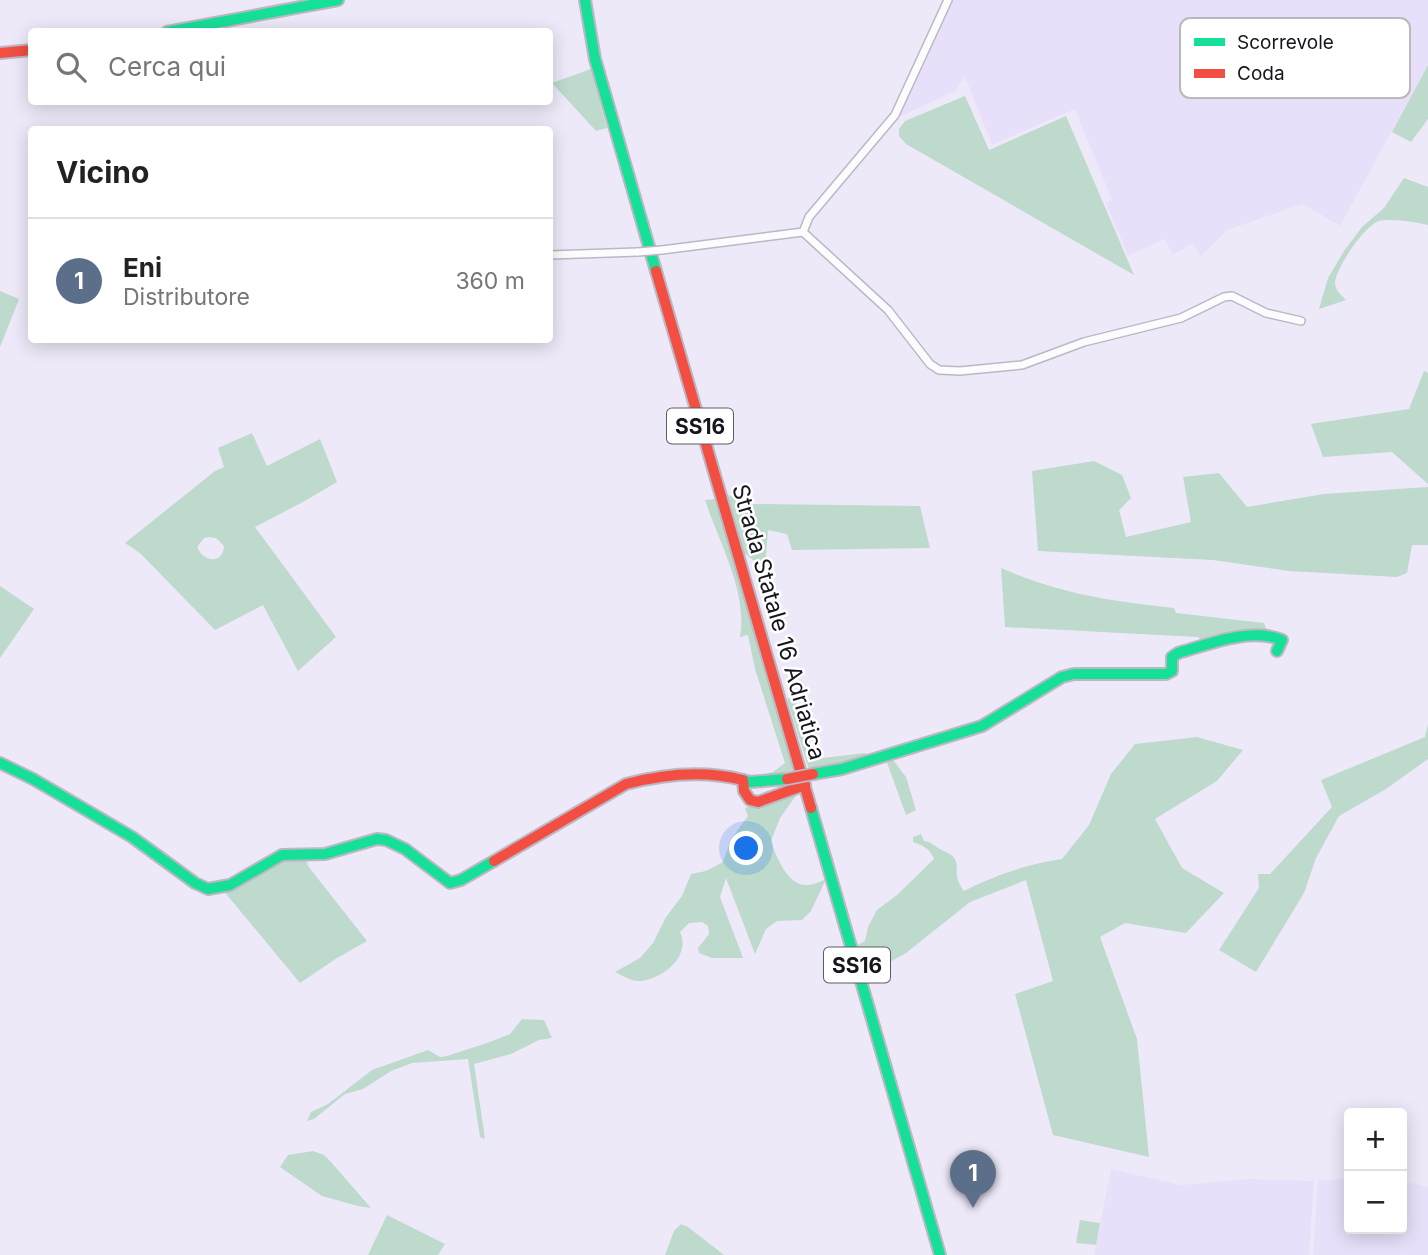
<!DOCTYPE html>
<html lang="it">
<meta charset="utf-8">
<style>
:root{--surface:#fff;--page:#f6f6f6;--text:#222;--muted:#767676;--line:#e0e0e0;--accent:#d93025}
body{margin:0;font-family:Inter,sans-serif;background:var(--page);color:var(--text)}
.controls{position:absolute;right:21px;bottom:21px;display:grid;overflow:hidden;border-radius:7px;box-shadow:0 4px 18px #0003}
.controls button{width:63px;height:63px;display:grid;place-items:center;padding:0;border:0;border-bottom:2px solid var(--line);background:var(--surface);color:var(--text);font:35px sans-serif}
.you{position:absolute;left:747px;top:849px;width:24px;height:24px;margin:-18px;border:5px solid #fff;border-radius:50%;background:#1a73e8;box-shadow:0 0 0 10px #1a73e833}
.badge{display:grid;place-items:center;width:46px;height:46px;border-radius:50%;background:var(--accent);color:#fff;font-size:23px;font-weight:700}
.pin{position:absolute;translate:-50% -58px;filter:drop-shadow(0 2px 4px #0008)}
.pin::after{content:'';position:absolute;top:37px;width:24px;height:21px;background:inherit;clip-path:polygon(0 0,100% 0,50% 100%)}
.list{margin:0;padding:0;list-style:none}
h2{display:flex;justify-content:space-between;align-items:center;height:91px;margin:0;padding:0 28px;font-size:30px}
h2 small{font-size:23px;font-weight:400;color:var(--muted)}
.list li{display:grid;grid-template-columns:46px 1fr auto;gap:21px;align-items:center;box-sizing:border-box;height:126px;padding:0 28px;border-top:2px solid var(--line)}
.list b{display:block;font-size:26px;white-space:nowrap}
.list p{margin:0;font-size:23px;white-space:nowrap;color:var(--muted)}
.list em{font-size:23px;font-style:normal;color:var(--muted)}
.icon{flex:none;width:38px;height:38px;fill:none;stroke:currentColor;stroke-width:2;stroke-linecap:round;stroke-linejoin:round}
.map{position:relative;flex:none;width:1428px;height:1255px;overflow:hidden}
.search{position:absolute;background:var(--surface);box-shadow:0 4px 18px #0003;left:28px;top:28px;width:525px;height:77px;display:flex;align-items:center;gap:18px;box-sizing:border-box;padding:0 24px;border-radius:7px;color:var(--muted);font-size:26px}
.panel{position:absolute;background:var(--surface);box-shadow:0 4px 18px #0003;left:28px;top:126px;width:525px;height:217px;border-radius:7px}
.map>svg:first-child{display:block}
.built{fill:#e8e0fa}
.green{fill:#bddacd;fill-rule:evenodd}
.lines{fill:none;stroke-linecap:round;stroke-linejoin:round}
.street-casing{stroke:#bbb8c3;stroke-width:10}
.fast-casing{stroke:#bbb8c3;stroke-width:14}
.jam-casing{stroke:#bbb8c3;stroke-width:14}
.street{stroke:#fcfcfe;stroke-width:7}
.fast{stroke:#16e098;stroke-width:10}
.jam{stroke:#f24e42;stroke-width:10}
.street-bridge-casing{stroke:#bbb8c3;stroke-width:10;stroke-linecap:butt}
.jam-bridge-casing{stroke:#bbb8c3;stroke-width:14;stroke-linecap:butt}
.street-bridge{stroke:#fcfcfe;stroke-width:7}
.jam-bridge{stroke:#f24e42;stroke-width:10}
.labels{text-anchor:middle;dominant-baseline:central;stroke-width:5;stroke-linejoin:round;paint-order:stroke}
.shield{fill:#fff;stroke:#5d5b62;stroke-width:2}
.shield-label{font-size:21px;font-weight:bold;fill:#17151e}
.street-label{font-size:23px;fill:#17151e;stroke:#fff}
.key{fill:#fff;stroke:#b9b9bc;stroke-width:2}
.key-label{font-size:19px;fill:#17151e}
</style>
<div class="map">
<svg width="1428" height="1255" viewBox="0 0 1428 1255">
<rect width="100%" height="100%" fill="#eee9f8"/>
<!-- built -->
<g class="built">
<path d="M952,0H1428V65L1340,226L1303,204L1227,230L1201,256L1192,244L1173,255L1165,239L1128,256L1106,203L1112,200L1075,109L992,145L965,77L955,91L899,117Z"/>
<path d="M1111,1169L1181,1185L1248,1179L1314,1181L1309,1255H1094Z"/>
<path d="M1349,1179V1229H1402V1181L1428,1187V1255H1313L1318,1180Z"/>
</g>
<!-- green -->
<g class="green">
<path d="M1428,65V119L1411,142L1392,132Z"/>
<path d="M591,69L607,128L596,131L552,83Z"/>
<path d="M965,96L989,150L1066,116L1134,275L906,144L899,136V129L905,121Z"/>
<path d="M1404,178L1428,187V225C1417,222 1390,218 1379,221C1364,226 1337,267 1335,282C1335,290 1341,295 1346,300L1319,309L1328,278L1344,251L1362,227L1384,208Z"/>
<path d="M0,291L19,299L0,347Z"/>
<path d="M1424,371L1428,373V484L1392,452L1323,457L1311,424L1409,409Z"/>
<path d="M252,433L267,466L320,439L337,482L303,502L255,527L336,637L298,671L263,605L215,630L140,553L125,543L215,471L224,467L218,448ZM209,537L216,538L224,546C223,564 204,563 197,547L204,538Z"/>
<path d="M1094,461L1122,475L1131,498L1119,510L1126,537L1191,522L1183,477L1219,473L1247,507L1324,494L1428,487V545H1412L1407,573L1397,577L1289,571L1213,560L1038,551L1032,471Z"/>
<path d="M728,495L752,504L920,506L930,548L792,550L787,534L768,530L765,569L744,553Z"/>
<path d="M715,499L795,773L756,776L773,772L785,763L755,669L748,635L740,637C748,592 719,543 705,500Z"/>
<path d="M1001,568C1061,594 1110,601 1174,608L1176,613L1264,623L1267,631L1207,643L1198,637L1005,627Z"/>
<path d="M0,586L34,609L0,658Z"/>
<path d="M793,697L814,759L865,753L868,757L809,770L787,699Z"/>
<path d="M1428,724V759L1386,789L1339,816L1316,858L1304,893L1256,972L1219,950L1259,888L1258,874H1270L1332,807L1321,780L1425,737Z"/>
<path d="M1197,737L1243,750L1217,781L1155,819L1182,868L1224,893L1186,933L1125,923L1100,937L1137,1039L1149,1157L1053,1135L1015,994L1053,981L1026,880L970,902L906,953L888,963L866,971L858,945L865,941L868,927L877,910L897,895L934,859C930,849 923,845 913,842V837L921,834L924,841C932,842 933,845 940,849C944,852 951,853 954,858C961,867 951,874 964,891C995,875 1028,864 1062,859L1089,825L1111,774L1135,744Z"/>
<path d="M890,756L906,777L916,810L906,815L885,757Z"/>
<path d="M797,794L780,818L771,841C776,856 788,888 809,885C815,884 821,881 826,879L811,911L802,920L777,921L766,929L755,954L726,878L720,897L743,958H712L699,953L698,948L709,934L708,926L702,922L689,923L680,932C691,956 664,978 641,981C633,982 623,976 615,972L640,958L653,943L666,917L682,896L691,874L706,871L723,862L731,839L748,816L745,808Z"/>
<path d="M280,857L306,858L308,866L367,941L337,958L300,983L222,889Z"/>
<path d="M522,1019L544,1020L552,1038L539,1040L511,1054L474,1064L485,1139L480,1137L468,1059L412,1063L391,1071L363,1089L345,1094L314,1119L307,1121L311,1112L328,1104L372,1070L428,1050L440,1057L447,1056L490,1042L510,1034Z"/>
<path d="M313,1151L324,1155L331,1162L371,1208L358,1206L322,1196L280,1167L288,1155Z"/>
<path d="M387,1215L445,1244L438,1255H368Z"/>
<path d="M1080,1220L1100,1223L1096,1245L1076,1243Z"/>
<path d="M681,1224L688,1227L724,1255H665L674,1231Z"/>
</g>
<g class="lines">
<defs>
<g id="street">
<path d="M803,232L888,310L930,364L939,370L960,371L1022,365L1084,342L1181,318L1224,297L1232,296L1266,313L1301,321"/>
<path d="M662,250L803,232L809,217L895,115L948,0"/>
<path d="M550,255L638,252"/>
</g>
<g id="fast">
<path d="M585,0L595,59L656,271"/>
<path d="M167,32L338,0"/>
<path d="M0,763L33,779L132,837L195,883L208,889L230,885L282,855L325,854L377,839L386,840L405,849L450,883L461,880L494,861"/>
<path d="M813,774L842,769L982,726L1062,677L1074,674H1166L1172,671V657L1178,653C1209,644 1251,627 1282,640L1277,651"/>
<path d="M743,780L750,782L787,779"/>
<path d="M811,808L940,1255"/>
</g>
<g id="jam">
<path d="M0,53L32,50"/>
<path d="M656,271L811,808"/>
<path d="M494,861L626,784C664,774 704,770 743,780L744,791L750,800L758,802L805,785"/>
</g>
</defs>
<!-- street casing -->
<use href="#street" class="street-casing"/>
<!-- fast casing -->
<use href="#fast" class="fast-casing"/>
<!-- jam casing -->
<use href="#jam" class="jam-casing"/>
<!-- street -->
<use href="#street" class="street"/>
<!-- fast -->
<use href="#fast" class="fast"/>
<!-- jam -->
<use href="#jam" class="jam"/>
<defs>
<path id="street-bridge" d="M638,252L662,250"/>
<path id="jam-bridge" d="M787,779L813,774"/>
</defs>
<!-- street-bridge casing -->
<use href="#street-bridge" class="street-bridge-casing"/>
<!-- jam-bridge casing -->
<use href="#jam-bridge" class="jam-bridge-casing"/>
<!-- street-bridge -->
<use href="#street-bridge" class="street-bridge"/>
<!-- jam-bridge -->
<use href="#jam-bridge" class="jam-bridge"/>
</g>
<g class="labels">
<!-- shield labels -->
<g class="shield">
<rect x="667" y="408.5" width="66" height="35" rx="5"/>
<rect x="824" y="947.5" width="66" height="35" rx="5"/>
</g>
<g class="shield-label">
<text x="700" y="426">SS16</text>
<text x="857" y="965">SS16</text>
</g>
<!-- street labels -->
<g class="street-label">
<text transform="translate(779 622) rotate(74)">Strada Statale 16 Adriatica</text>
</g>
</g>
<!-- legend -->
<rect x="1180" y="18" width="230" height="80" rx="10" class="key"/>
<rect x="1194" y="38" width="31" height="8" fill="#16e098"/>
<rect x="1194" y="69" width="31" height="9" fill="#f24e42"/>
<g class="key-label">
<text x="1237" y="49">Scorrevole</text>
<text x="1237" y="80">Coda</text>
</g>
</svg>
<div class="controls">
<button>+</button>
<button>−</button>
</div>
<div class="you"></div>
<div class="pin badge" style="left:973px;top:1208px;background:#5c6f8a">1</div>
<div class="search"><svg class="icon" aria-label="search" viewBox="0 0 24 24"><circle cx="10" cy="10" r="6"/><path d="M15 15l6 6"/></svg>Cerca qui</div>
<section class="panel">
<h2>Vicino<small></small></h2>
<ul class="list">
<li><span class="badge" style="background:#5c6f8a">1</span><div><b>Eni</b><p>Distributore</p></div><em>360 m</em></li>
</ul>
</section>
</div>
